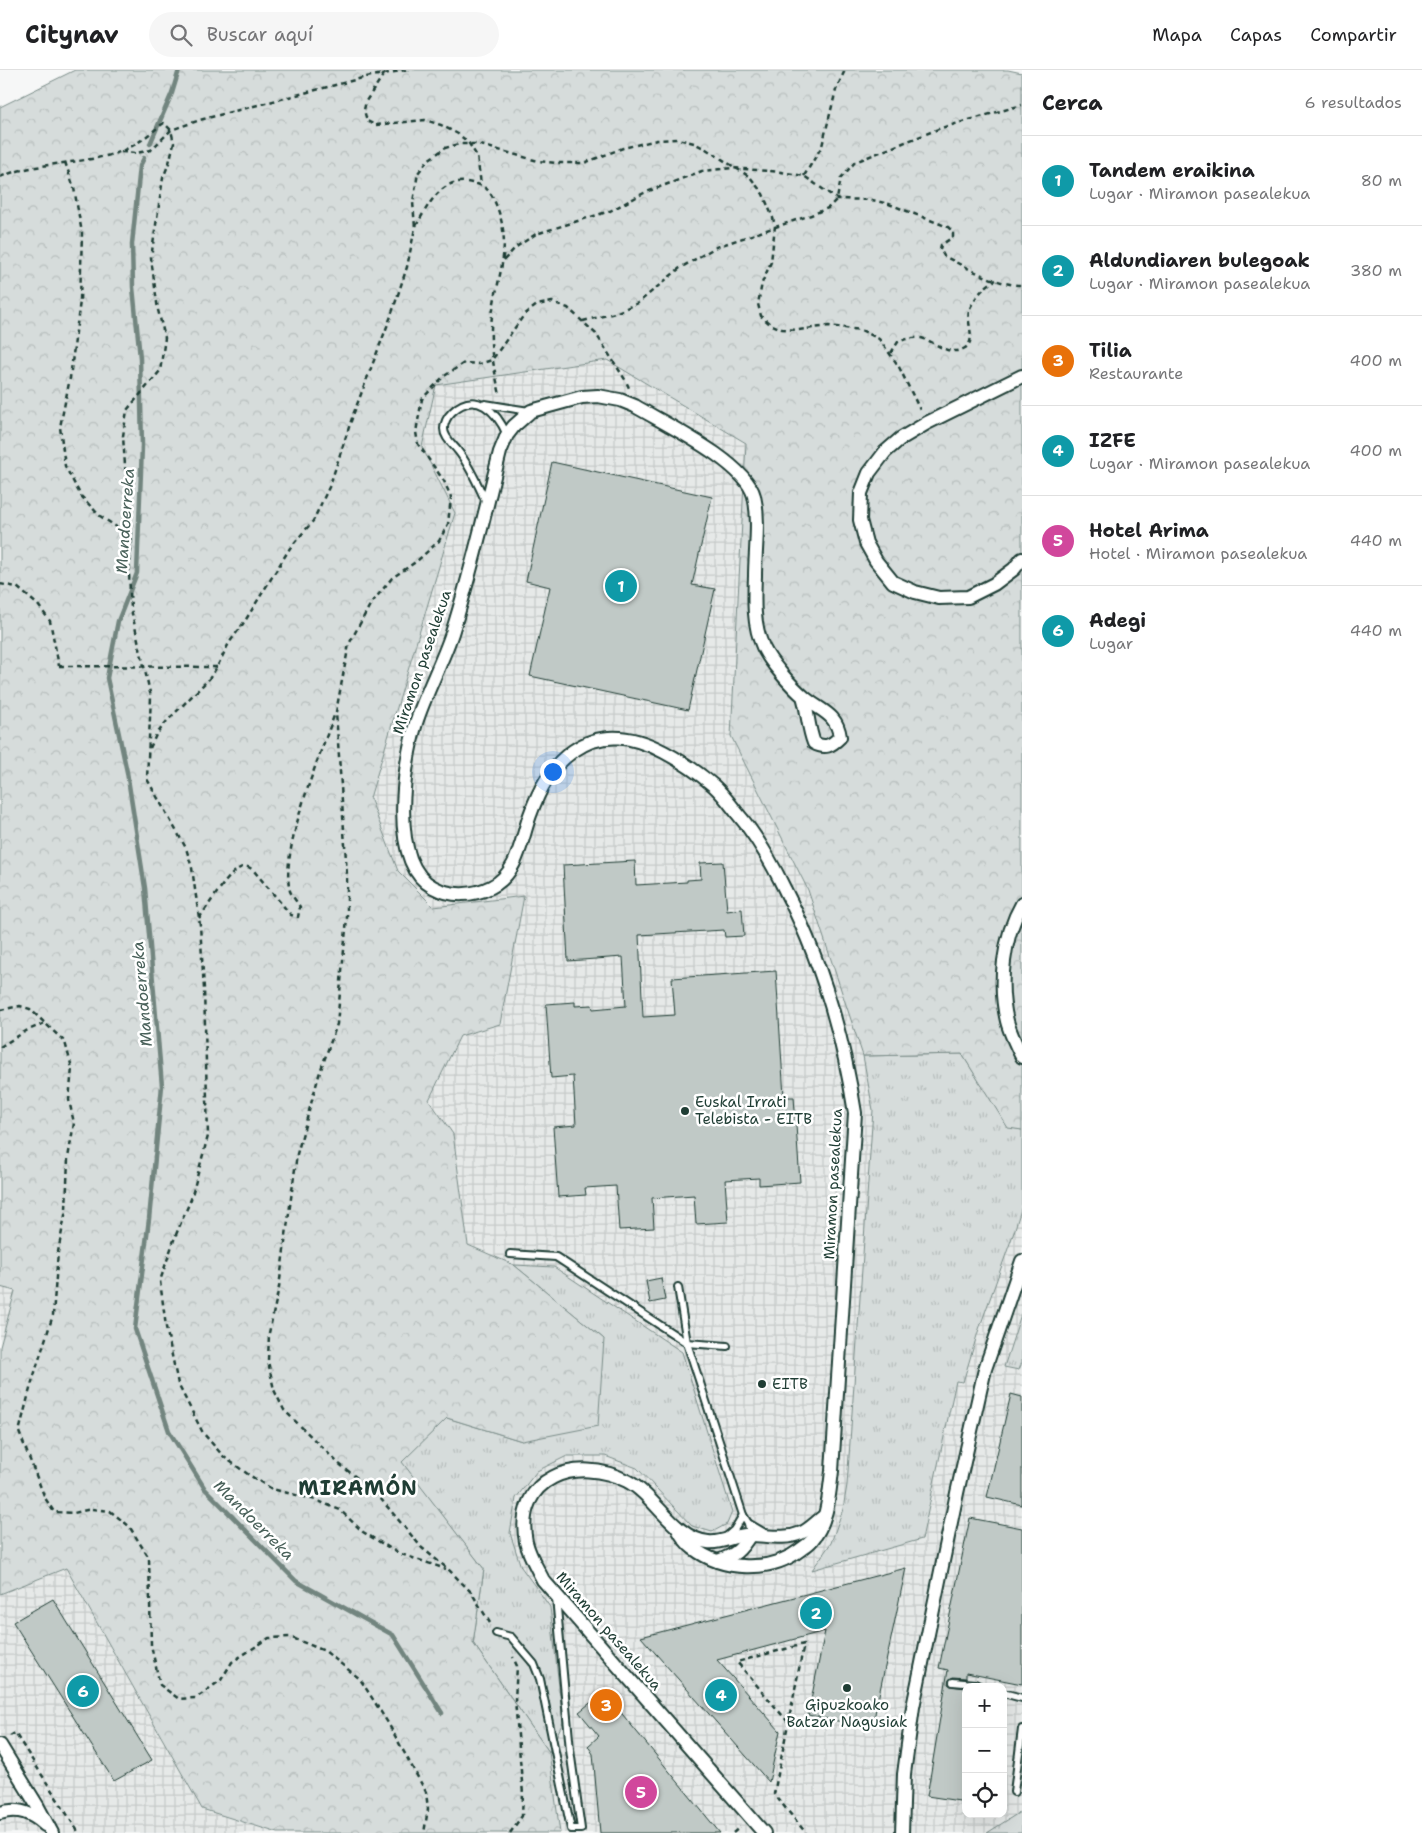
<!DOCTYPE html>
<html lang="es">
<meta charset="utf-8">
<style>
:root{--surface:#fff;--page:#f6f6f6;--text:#202124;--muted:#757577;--line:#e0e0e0;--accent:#1a73e8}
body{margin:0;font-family:"Shantell Sans",sans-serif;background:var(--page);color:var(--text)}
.controls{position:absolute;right:15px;bottom:15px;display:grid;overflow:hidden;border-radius:10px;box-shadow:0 5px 20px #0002}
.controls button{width:45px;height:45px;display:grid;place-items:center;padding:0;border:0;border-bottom:1px solid var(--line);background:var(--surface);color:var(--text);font:25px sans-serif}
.you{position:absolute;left:552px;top:701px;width:18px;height:18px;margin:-12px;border:4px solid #fff;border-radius:50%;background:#1a73e8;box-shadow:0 0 0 8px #1a73e833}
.badge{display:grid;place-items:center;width:32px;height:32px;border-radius:50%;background:var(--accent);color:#fff;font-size:16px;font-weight:700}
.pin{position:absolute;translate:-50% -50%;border:2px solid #fff;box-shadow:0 1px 5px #0006}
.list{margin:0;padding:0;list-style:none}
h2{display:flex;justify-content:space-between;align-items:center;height:65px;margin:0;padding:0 20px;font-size:21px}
h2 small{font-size:16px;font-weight:400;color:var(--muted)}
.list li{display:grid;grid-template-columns:32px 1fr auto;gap:15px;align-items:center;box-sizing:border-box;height:90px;padding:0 20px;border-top:1px solid var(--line)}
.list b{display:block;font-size:19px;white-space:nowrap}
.list p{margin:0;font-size:16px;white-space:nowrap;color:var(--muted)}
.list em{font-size:16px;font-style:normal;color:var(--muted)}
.icon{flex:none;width:28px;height:28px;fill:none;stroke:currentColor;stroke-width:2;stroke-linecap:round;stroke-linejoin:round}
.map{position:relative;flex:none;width:1022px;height:1763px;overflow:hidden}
header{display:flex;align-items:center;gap:30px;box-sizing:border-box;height:70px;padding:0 25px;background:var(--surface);border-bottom:1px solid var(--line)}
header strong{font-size:24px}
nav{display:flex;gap:28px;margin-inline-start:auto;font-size:18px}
.search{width:350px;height:45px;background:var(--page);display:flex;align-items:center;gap:12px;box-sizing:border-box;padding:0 18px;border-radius:28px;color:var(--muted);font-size:19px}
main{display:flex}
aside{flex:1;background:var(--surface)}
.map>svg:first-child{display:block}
.industrial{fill:url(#industrial-grid);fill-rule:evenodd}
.grass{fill:url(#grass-tufts);stroke:#7a8c88}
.forest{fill:url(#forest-crowns);stroke:#7a8c88}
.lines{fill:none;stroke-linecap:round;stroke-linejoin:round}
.stream{stroke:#72857f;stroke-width:4.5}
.building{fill:#c0c9c6;stroke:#1f3d34}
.service-casing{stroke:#1f3d34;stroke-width:10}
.minor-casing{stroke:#1f3d34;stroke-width:16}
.path{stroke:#1f3d34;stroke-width:2.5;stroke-dasharray:5 4;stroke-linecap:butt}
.service{stroke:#fff;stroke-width:6}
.minor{stroke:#fff;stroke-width:12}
.path-bridge{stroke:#1f3d34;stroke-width:2.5;stroke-dasharray:5 4;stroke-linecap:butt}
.poi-dot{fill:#1f3d34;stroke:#fff;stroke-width:2}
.labels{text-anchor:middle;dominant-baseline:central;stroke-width:5;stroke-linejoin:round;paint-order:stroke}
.street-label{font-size:15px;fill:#1f3d34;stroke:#fff}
.poi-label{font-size:15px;fill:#1f3d34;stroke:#fff;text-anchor:start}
.water-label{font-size:16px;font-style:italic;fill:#49615a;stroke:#fff}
.district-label{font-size:20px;font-weight:bold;letter-spacing:1px;fill:#1f3d34;stroke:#fff}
</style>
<header>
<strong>Citynav</strong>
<div class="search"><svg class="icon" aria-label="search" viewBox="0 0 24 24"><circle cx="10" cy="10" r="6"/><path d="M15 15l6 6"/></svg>Buscar aquí</div>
<nav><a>Mapa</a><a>Capas</a><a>Compartir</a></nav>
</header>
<main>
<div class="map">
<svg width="1022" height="1763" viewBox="0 0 1022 1763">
<defs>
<pattern id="industrial-grid" width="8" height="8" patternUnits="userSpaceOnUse" patternTransform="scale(1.25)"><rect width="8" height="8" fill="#e6e9e8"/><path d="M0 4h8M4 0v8" fill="none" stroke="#c5c9c8"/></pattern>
<pattern id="grass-tufts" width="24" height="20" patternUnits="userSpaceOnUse" patternTransform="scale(1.25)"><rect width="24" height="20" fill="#d6dcdb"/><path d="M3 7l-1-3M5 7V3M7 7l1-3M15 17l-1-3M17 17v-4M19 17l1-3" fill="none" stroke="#b7bebd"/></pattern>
<pattern id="forest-crowns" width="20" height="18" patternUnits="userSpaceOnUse" patternTransform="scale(1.25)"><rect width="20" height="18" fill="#d6dcdb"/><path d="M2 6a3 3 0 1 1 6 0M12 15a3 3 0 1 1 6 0" fill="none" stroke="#b7bebd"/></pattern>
</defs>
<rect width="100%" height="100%" fill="#f6f7f7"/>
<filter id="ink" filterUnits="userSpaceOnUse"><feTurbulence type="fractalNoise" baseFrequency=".02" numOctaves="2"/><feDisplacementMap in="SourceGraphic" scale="10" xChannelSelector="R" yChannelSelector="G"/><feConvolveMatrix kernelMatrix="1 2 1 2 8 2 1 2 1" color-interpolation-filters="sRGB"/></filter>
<g filter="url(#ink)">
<!-- industrial -->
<g class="industrial">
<path d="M607,290L746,373L731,666L808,820L1008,1057L1022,1060V1763H560L549,1682L563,1652L550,1537L521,1497L510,1463L516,1428L537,1401L567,1386H605L637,1398L692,1456L554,1197L514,1195L468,1175L453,1064L429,1030L460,965L500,954L523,826L435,837L398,801L370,728L455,443L422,377L436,314ZM966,1617H1003V1744H966Z"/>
<path d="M0,1217L15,1221L0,1277Z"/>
<path d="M66,1498L202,1739L278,1763H0V1524Z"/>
</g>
<!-- grass -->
<g class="grass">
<path d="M962,984L1008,1057L1022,1060V1136L1014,1162L978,1262L963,1312L956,1311L922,1469L812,1500L831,1473L843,1439L847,1415L873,1040L863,986Z"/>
<path d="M514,1195L554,1197L682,1282L732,1442L727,1454L712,1462L692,1456L637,1398L605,1386H567L537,1401L516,1428L510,1463L521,1497L550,1537L563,1652L549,1682L473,1573L484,1499L401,1392L447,1348L522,1371L604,1269Z"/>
<path d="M1022,1241V1292L1019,1300L1004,1297Z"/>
<path d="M1022,1738V1763H987L1020,1742Z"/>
</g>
<!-- forest -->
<path class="forest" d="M75,0H1008L1022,3V1060L1008,1058L962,984L863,986L808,820L731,666L746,373L607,290L436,315L422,377L455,443L370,728L398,801L434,837L524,826L500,954L460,966L429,1030L453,1064L468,1175L514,1195L604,1269L598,1356L522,1371L447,1348L402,1392L484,1499L473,1573L549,1682L560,1763H278L202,1739L66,1498L0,1524V1277L15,1221L0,1217V37Z"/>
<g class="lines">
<!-- stream -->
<g class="stream">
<path d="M150,74L172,23L179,0"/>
<path d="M144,88L140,96L132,174L133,217L140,288L142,376L137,503L118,551L107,608L127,702L145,818L162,1016L149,1149L135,1259L169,1361L205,1419L296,1511L393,1565L442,1643"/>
</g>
</g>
<!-- building -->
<g class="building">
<path d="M552,392L712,427L692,515L715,519L688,640L530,606L550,517L526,511Z"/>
<path d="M635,791L636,815L687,812V810L701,809L700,793L723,792L727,841L742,839L744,866L725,867L724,860L639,865L643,947L675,945L672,908L776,901L784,1027H794L800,1112L759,1115V1108L725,1110L728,1152L696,1154L694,1125L652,1128L654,1158L619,1160L616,1116L585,1118L586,1125L558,1127L553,1057L576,1055L573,1006L551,1008L546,934L575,932V936L592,935L593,939L626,936L623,887L568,891L563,795Z"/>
<path d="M661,1208L665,1230L650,1233L646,1211Z"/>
<path d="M1011,1324L1022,1327V1435L987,1427Z"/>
<path d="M970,1448L1022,1458V1614L966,1603V1608L953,1607L949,1610L948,1614L951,1616L966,1618V1732L927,1726L948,1600L939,1598Z"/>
<path d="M906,1498L872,1658L808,1645L825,1561L717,1590L780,1661L769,1712L641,1567Z"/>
<path d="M53,1529L152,1690L114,1711L13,1552Z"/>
<path d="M604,1622L720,1763H600L593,1684L588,1676L599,1666L579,1642Z"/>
</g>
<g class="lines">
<defs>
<g id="service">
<path d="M485,334L529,341"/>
<path d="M486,432C478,415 470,396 458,381C453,374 444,368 444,359C444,352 447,347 452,342C476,319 497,342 507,365"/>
<path d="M510,1184L556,1187L687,1273L727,1276"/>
<path d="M678,1217L687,1273L743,1445L748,1453L750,1465"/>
<path d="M748,1453L765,1463"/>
<path d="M727,1466L734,1460L743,1445"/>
<path d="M496,1563L511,1567L534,1594L540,1609L571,1759H581L570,1680L556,1527"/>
<path d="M953,1612L975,1614L981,1617"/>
<path d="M1003,1623L1022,1628"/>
<path d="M1014,1722L1022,1659"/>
</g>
<g id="minor">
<path d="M1022,306L927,353L900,369L885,382L869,403L861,423L860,450L866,473L876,491L893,512L915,522L939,528L968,527L994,514L1014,499L1022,489"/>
<path d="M1022,834C1003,867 998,914 1007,951C1010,963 1016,975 1022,987"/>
<path d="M677,1457C681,1465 685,1472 693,1478C723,1501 770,1503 800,1480C804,1477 809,1474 812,1470C828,1451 829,1425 832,1401L855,1043C843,965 821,890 785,820C772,793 757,766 737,743C730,734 722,723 714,716C699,703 681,691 664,682C634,666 603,660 573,681C551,696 539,720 530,745C521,770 518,804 491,817C473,826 451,827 433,817C388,793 404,693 416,653C426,622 442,593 452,563C471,504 485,442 500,382L507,365L514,356L531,341L582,327L598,326L620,330L635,336C665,354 745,392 754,426C760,451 755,481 755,506C754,530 753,555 763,577C770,592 791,616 804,627C820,641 837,643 840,667C831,676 825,679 814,673C808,658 808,642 803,626"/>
<path d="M718,1491C735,1485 740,1481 750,1465"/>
<path d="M0,1675L38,1737L52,1763"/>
<path d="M0,1743C18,1737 32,1743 45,1755"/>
<path d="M764,1763L543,1510C537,1498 529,1485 526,1472C513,1407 577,1385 627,1411C656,1426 673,1468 708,1472C720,1474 733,1466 745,1465C764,1464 782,1471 801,1463C809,1460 816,1452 823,1447"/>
<path d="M902,1763L904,1704L913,1637L957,1423L985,1299L1022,1191"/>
</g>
</defs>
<!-- service casing -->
<use href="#service" class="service-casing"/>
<!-- minor casing -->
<use href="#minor" class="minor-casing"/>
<!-- path -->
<g class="path">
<path d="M384,4L366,31L364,40L367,51L375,55L425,50L441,55L458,64L468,72L477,86L481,114"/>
<path d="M121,82L136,83L151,80L171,60L200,50L366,7L406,0"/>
<path d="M65,92L74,118L82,163L80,231L70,308L60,357L65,396L81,426L100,446L132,467"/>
<path d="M804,106L822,76L836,20L845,0"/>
<path d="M0,107C38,91 85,95 122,81C139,74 150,63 164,53L171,60L174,73L169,93L163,108L151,188L158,240L165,268L160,301L127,340L123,366L126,410L132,467L129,503L131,539L151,627L147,709L186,778L192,798L200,855L204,919L208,1066L191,1129L175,1167L160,1211L166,1257L178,1314L203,1363L224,1387L249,1405L272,1419L316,1430L340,1440L363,1462L398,1483L446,1499"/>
<path d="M416,156C427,137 441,108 467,112C486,115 490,119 497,137C515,183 492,215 491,260C490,282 495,303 500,325"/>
<path d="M504,190L516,177L536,164L610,141L644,123L702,101L732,98L781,102L804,106L837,129L872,130L889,134L948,157L953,162V167L941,175L940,179L944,186C965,197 999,216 1022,215"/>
<path d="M583,251L615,243L638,233L680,198L716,177L811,145L828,138L837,129L841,108L855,92L941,58L1022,35"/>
<path d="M891,283L898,272C905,269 913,267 921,268C935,271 949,288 965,278C977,271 966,252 969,241C973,229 985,215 996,210"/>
<path d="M0,514L17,517L38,535L50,551L59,596"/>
<path d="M150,678L156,665L167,651L209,609L217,597L229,573L245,551L290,478L313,451L330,415L353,345L391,246L407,197L415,158L413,132L418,103L428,90L445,78L459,74H477L538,91L557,93H584L623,78L657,70L678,69L694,73L706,79L750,107L763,124L773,148L775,156L771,192L762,213L758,234L761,246L770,254L782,259L798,260L829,256L861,260L879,269L898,295L920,340"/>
<path d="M199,848C208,837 230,799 243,797C248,796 251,798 254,801L291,845L298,847L300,837C297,832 292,826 290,821C279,781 321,683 335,643"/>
<path d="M0,940L20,936L30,939L65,972L72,998L69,1030L74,1053L68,1088L66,1140L58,1182L53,1245L31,1315L19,1362L45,1428L54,1442L74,1443L91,1439L110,1441L129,1456L149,1488L151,1575L160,1615L179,1629L196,1628L221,1610L232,1592L269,1568L290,1567L325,1581L360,1609L388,1653L426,1722L428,1739L424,1763"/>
<path d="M0,977L26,961L45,953"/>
<path d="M490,1553L471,1522L448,1499L422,1478L375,1422L338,1393L284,1340L274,1320L268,1291L269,1263L279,1217L297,1084L319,1005L337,954L347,848V805L336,642L349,574L370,535L392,508L417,491L439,471L448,454L451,427L444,411L418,374L416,362L422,329L443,307L464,293L479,294L492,290L524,245L537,235L552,232L568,238L596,264L626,311L629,318"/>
<path d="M788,1652L737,1592L804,1574L774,1724L806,1763"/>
<path d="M10,1666L15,1663L79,1763"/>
<path d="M510,1763L522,1746L523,1724L515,1630L517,1596L513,1587"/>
<path d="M733,1763L740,1757"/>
</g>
<!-- service -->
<use href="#service" class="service"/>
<!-- minor -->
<use href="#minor" class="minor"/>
<!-- path-bridge -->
<path class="path-bridge" d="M59,596L217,597"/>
</g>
</g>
<!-- markers -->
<g class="poi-dot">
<circle cx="685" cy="1041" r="5"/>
<circle cx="762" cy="1314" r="5"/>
<circle cx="847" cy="1618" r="5"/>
</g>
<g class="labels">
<!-- street labels -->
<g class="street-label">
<text transform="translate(422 592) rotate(-71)">Miramon pasealekua</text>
<text transform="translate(833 1114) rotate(-87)">Miramon pasealekua</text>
<text transform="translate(609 1561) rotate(49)">Miramon pasealekua</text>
</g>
<!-- poi labels -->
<g class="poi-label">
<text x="695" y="1032">Euskal Irrati<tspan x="695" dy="17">Telebista - EITB</tspan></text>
<text x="772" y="1314">EITB</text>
<text x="847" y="1635" text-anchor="middle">Gipuzkoako<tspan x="847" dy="17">Batzar Nagusiak</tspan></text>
</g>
<!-- water labels -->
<g class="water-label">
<text transform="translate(125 451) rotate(-86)">Mandoerreka</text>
<text transform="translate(142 924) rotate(-95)">Mandoerreka</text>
<text transform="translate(254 1450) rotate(45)">Mandoerreka</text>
</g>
<!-- district labels -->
<g class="district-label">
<text x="358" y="1418">MIRAMÓN</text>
</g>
</g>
</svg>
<div class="controls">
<button>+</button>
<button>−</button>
<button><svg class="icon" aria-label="locate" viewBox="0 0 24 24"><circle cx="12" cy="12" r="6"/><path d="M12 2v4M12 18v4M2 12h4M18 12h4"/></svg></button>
</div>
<div class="you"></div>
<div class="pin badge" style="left:621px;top:516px;background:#0f9aa8">1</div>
<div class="pin badge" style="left:816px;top:1543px;background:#0f9aa8">2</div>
<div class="pin badge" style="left:606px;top:1635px;background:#e8710a">3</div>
<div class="pin badge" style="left:721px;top:1625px;background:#0f9aa8">4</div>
<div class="pin badge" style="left:641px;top:1722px;background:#d1479c">5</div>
<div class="pin badge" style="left:83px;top:1621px;background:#0f9aa8">6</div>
</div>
<aside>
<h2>Cerca<small>6 resultados</small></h2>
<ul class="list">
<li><span class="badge" style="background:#0f9aa8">1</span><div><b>Tandem eraikina</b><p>Lugar · Miramon pasealekua</p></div><em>80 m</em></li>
<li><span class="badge" style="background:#0f9aa8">2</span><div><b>Aldundiaren bulegoak</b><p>Lugar · Miramon pasealekua</p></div><em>380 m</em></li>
<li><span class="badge" style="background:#e8710a">3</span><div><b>Tilia</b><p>Restaurante</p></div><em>400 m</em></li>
<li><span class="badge" style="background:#0f9aa8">4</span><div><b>IZFE</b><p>Lugar · Miramon pasealekua</p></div><em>400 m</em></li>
<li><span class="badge" style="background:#d1479c">5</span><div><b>Hotel Arima</b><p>Hotel · Miramon pasealekua</p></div><em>440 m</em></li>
<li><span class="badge" style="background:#0f9aa8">6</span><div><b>Adegi</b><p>Lugar</p></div><em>440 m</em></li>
</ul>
</aside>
</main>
